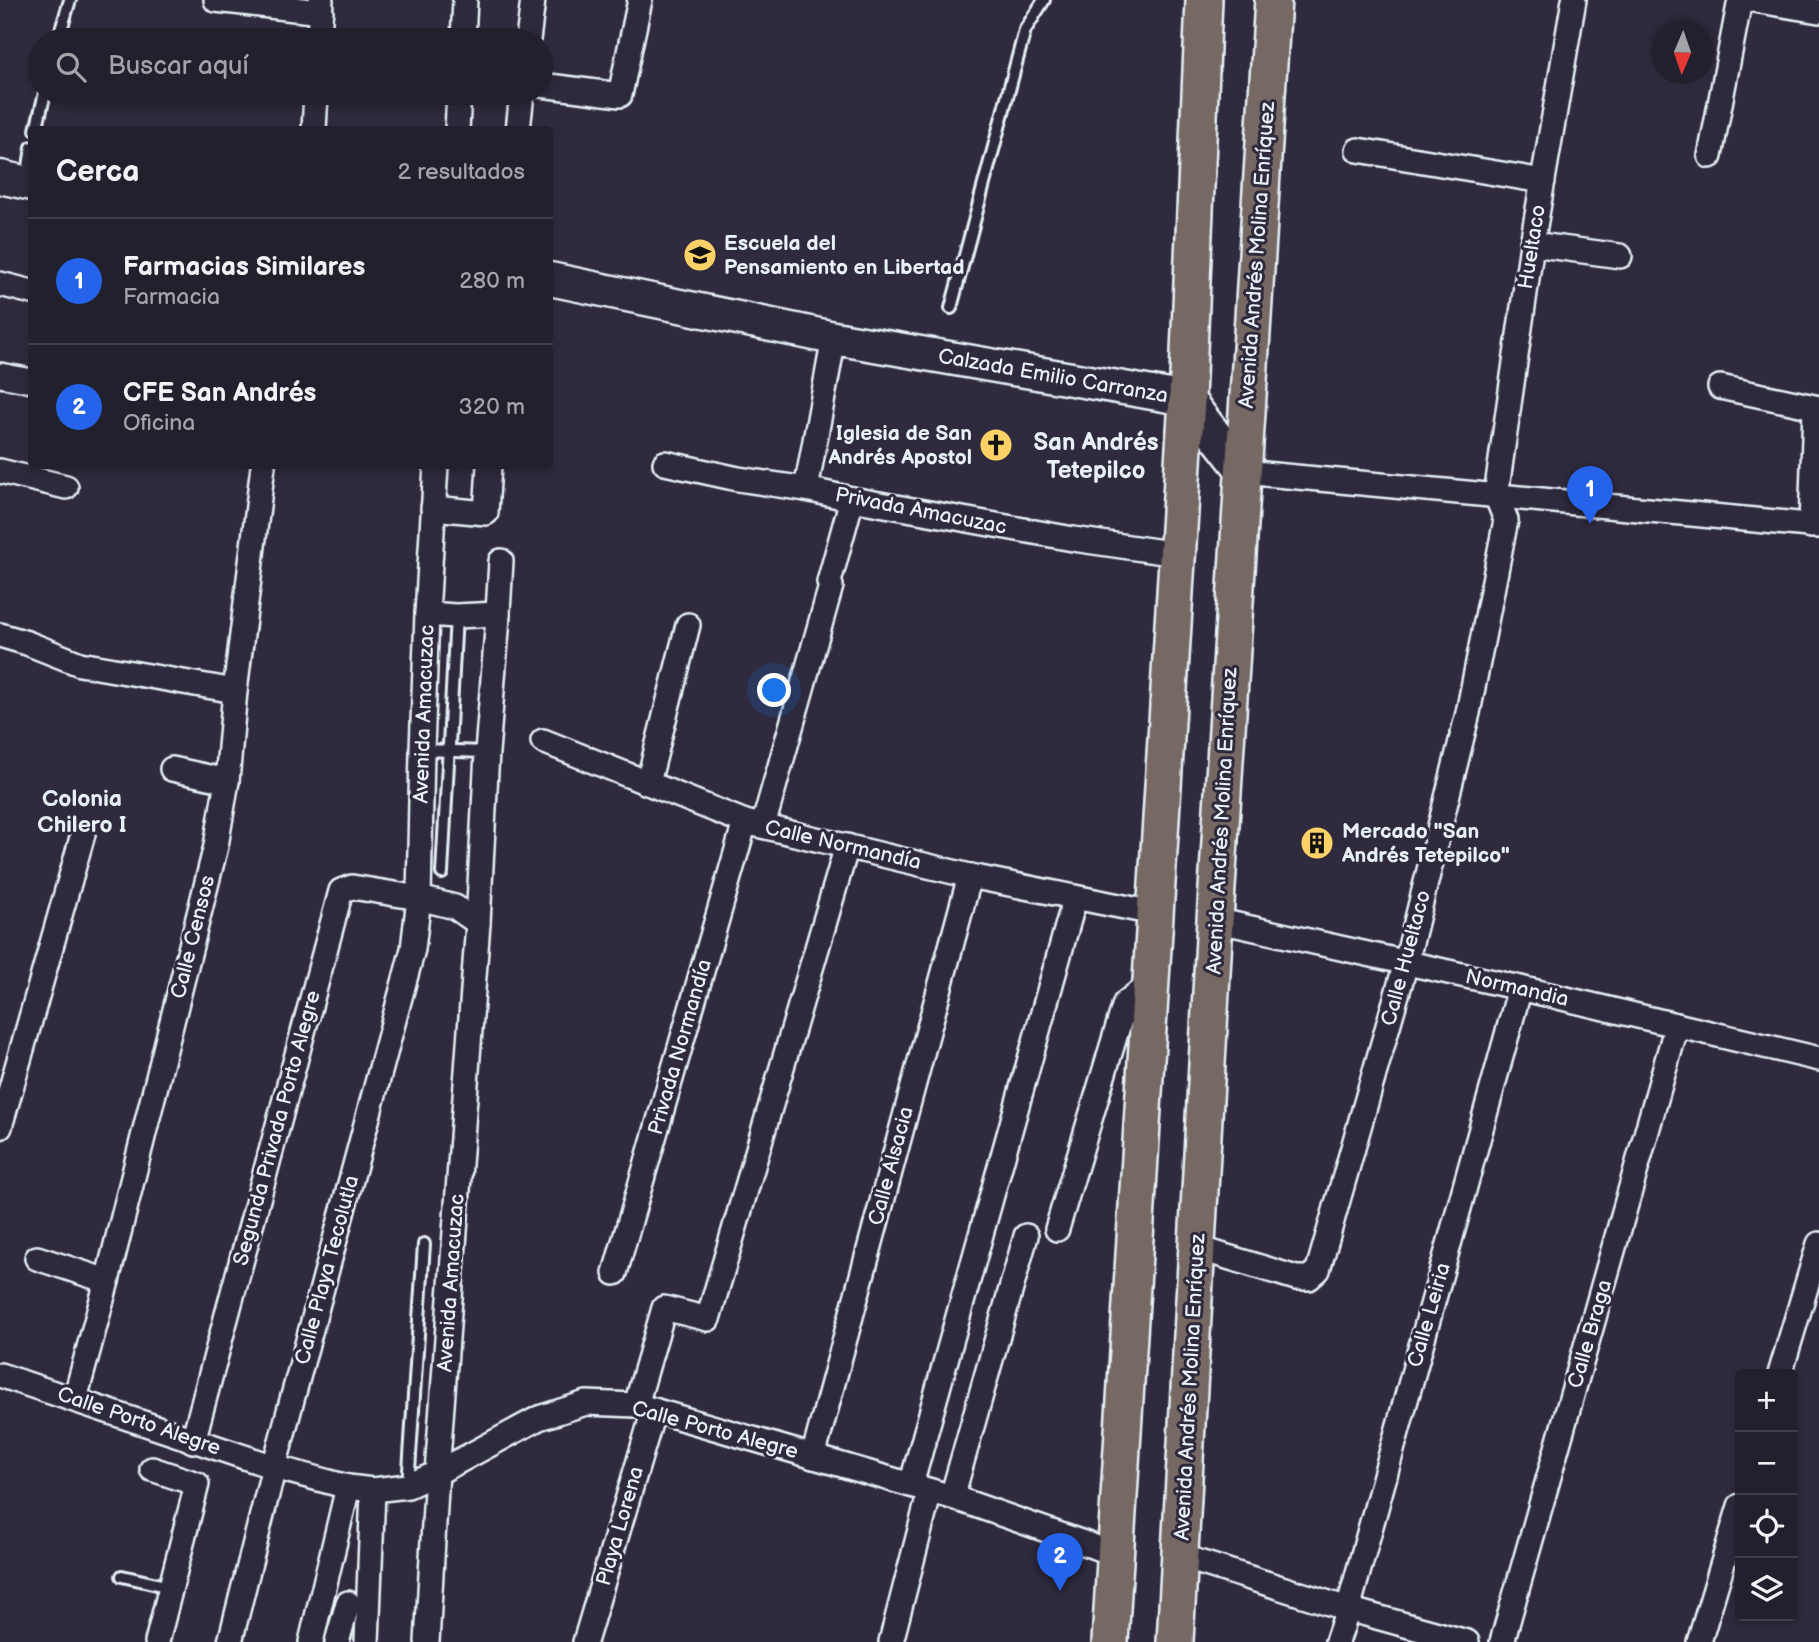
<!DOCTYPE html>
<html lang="es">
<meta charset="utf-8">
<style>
:root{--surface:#23202e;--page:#2f2d3a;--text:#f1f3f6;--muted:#a3a3aa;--line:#403e4a;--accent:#2563eb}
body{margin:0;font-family:"Balsamiq Sans",sans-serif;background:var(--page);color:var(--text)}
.controls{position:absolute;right:21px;bottom:21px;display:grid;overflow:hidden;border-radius:7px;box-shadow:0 4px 10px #0003}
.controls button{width:63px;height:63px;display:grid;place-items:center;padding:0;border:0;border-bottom:2px solid var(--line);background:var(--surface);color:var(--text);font:35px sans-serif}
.compass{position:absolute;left:1651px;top:21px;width:63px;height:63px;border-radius:50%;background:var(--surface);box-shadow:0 4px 10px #0003;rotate:182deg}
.you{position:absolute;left:775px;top:691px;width:24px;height:24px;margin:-18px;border:5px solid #fff;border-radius:50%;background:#1a73e8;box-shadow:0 0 0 10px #1a73e833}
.badge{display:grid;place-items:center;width:46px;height:46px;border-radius:50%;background:var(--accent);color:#fff;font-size:23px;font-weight:700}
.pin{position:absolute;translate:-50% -58px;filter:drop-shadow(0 2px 4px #0008)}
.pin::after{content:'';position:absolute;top:37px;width:24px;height:21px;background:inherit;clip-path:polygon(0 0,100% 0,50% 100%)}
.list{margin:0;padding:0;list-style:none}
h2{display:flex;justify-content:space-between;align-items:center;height:91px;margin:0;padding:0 28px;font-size:30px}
h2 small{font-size:23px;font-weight:400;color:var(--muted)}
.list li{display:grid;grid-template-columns:46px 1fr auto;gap:21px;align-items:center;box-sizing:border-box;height:126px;padding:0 28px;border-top:2px solid var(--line)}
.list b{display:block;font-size:26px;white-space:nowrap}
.list p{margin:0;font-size:23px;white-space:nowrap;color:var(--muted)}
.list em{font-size:23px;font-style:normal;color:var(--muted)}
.icon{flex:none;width:38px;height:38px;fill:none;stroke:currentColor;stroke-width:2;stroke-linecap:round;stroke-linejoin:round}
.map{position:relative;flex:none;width:1819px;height:1642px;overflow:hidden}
.search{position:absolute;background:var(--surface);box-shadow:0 4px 10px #0003;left:28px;top:28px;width:525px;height:77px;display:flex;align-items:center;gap:18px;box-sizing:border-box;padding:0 24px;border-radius:38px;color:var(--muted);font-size:26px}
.panel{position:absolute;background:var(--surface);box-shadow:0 4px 10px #0003;left:28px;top:126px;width:525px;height:343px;border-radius:7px}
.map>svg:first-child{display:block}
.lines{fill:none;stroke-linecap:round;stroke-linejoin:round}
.lane-casing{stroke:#e8f1f8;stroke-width:16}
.street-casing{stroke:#e8f1f8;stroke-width:28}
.secondary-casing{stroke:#e8f1f8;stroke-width:37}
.primary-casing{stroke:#e8f1f8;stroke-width:40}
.lane{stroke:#2f2a3d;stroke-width:10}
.street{stroke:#2f2a3d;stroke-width:23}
.secondary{stroke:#2f2a3d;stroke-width:32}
.primary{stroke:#766964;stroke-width:35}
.labels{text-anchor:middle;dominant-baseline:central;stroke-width:6;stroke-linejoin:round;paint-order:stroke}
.poi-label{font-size:21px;font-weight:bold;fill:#e8f1f8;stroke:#2f2a3d;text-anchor:start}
.street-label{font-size:21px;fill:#e8f1f8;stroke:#2f2a3d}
.neighbourhood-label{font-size:23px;font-weight:bold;fill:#e8f1f8;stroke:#2f2a3d}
.quarter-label{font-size:24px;font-weight:bold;fill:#e8f1f8;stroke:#2f2a3d}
</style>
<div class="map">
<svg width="1819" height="1642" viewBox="0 0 1819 1642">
<rect width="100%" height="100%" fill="#2f2a3d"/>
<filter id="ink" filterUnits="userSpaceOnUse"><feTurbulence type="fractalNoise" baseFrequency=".0143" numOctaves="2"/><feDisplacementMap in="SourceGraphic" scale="14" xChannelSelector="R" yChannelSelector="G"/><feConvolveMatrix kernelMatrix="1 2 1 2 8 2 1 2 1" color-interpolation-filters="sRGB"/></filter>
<g filter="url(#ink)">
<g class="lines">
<defs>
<g id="lane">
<path d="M58,40L70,0"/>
<path d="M36,130L45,93"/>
<path d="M27,180L32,147"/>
<path d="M951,308L1025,30L1044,0"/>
<path d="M422,750L487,752"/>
<path d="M442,873L456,616"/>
<path d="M408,1486L424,1244"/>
<path d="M122,1576L170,1587"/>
</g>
<g id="street">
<path d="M216,0L321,12"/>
<path d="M1754,0L1819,11"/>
<path d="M319,40L321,0"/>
<path d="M463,40L465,0"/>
<path d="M528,40L533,0"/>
<path d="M541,85L620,95L640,0"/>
<path d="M314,130L316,93"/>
<path d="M457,130L459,93"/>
<path d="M518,130L522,93"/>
<path d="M1358,150L1543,181"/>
<path d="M1710,156L1740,0"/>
<path d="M1532,244L1620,256"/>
<path d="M0,284L32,292"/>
<path d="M0,375L32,381"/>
<path d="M1720,387L1819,408"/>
<path d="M665,463L738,479L806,489L852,499L1073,539L1177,554"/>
<path d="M0,471L66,487"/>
<path d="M1244,472L1819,526"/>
<path d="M806,489L834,338"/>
<path d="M433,508L486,513L489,466"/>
<path d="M1811,526L1815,408"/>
<path d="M427,614L456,616L498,614"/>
<path d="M0,635L27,643L80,664L235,691"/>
<path d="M543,741L745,822L970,876L1154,913"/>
<path d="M172,769L227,781"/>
<path d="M648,783L688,625"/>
<path d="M763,826L831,586L829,582L852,499"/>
<path d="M1215,920L1520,988L1819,1059"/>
<path d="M0,1127L83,834"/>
<path d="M1057,1229L1125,1003L1151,983"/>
<path d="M1198,1248L1296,1278H1309L1318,1270L1406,963L1468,713L1506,520L1496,495L1532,244L1574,0"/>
<path d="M37,1258L107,1281"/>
<path d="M615,1273L745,822"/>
<path d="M1780,1374L1819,1244"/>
<path d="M0,1375L274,1467L348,1487L373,1490L408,1486L437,1473L539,1418L586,1403L636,1405L952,1497L1115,1554"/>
<path d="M75,1399L107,1281L216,846L227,781L235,691L263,466"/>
<path d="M636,1405L664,1308L708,1319L847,846"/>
<path d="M193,1441L341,891L352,887L419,898L455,907L478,923"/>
<path d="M813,1457L970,876"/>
<path d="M152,1469L197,1484L157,1642"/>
<path d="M911,1485L1075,898"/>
<path d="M952,1497L1026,1236"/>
<path d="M1180,1556L1348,1609L1467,1642"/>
<path d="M230,1642L274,1467L413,949L419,898L422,750L427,614L436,466"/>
<path d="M311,1642L348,1487"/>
<path d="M337,1642L348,1603"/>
<path d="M367,1642L373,1490"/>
<path d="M427,1642L437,1473L478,923L487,752L497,630L501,561"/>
<path d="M585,1642L654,1410"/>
<path d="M891,1642L930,1491"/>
<path d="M1337,1642L1348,1609L1520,988"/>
<path d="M1502,1642L1677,1025"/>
<path d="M1699,1642L1740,1506"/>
</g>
<g id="secondary">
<path d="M0,177L32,184"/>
<path d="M550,279L834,338L1187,399L1244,472"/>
</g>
<g id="primary">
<path d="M1110,1642L1187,399L1204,0"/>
<path d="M1175,1642L1215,920L1273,0"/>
</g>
</defs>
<!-- lane casing -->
<use href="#lane" class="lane-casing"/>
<!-- street casing -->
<use href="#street" class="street-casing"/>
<!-- secondary casing -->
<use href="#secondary" class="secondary-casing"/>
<!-- primary casing -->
<use href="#primary" class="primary-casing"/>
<!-- lane -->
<use href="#lane" class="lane"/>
<!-- street -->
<use href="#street" class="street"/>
<!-- secondary -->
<use href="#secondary" class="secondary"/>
<!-- primary -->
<use href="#primary" class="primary"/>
</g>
</g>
<!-- icons -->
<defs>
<symbol id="school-disc" viewBox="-11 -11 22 22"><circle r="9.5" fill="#ffd166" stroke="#2f2a3d"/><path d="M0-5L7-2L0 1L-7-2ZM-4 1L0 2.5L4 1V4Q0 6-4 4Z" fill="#111"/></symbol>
<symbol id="church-disc" viewBox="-11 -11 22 22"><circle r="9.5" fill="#ffd166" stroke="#2f2a3d"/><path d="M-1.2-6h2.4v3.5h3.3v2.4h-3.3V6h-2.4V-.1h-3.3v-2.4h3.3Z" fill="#111"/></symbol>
<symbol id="building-disc" viewBox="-11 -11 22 22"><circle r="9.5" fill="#ffd166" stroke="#2f2a3d"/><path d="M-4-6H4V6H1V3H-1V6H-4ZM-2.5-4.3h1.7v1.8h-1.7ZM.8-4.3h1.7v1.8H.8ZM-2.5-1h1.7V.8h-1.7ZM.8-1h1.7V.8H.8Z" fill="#111"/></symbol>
</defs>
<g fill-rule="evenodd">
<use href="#school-disc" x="681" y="236" width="38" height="38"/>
<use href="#church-disc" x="977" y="426" width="38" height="38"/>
<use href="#building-disc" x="1298" y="824" width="38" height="38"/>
</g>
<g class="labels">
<!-- poi labels -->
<g class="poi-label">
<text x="724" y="243">Escuela del<tspan x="724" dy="24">Pensamiento en Libertad</tspan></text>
<text x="972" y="433" text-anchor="end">Iglesia de San<tspan x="972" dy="24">Andrés Apostol</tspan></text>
<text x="1342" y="831">Mercado "San<tspan x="1342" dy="24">Andrés Tetepilco"</tspan></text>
</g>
<!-- street labels -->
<g class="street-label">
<text transform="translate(1532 247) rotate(-81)">Hueltaco</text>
<text transform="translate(1257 255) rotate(-86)">Avenida Andrés Molina Enríquez</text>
<text transform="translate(1053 376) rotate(10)">Calzada Emilio Carranza</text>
<text transform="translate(921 511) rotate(11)">Privada Amacuzac</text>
<text transform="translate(424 714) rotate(-88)">Avenida Amacuzac</text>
<text transform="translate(1222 821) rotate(-87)">Avenida Andrés Molina Enríquez</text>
<text transform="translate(843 845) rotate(13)">Calle Normandía</text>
<text transform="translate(193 937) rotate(-76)">Calle Censos</text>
<text transform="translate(1406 958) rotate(-75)">Calle Hueltaco</text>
<text transform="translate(1517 988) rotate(13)">Normandia</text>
<text transform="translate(680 1047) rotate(-74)">Privada Normandía</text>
<text transform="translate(277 1128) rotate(-75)">Segunda Privada Porto Alegre</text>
<text transform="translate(891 1166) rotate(-75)">Calle Alsacia</text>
<text transform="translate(327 1270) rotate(-75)">Calle Playa Tecolutla</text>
<text transform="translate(451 1283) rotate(-86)">Avenida Amacuzac</text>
<text transform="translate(1429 1315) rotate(-74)">Calle Leiria</text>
<text transform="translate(1590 1334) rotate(-74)">Calle Braga</text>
<text transform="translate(1190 1387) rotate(-87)">Avenida Andrés Molina Enríquez</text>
<text transform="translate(139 1421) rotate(19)">Calle Porto Alegre</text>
<text transform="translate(715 1430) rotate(15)">Calle Porto Alegre</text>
<text transform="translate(620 1526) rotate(-74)">Playa Lorena</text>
</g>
<!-- neighbourhood labels -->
<g class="neighbourhood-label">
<text x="82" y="799">Colonia<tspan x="82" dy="26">Chilero I</tspan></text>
</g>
<!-- quarter labels -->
<g class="quarter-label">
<text x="1096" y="442">San Andrés<tspan x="1096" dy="28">Tetepilco</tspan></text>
</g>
</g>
</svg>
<div class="controls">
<button>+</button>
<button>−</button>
<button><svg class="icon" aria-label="locate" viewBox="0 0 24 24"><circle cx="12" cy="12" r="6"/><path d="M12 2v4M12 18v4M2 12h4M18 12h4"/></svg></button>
<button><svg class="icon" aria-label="layers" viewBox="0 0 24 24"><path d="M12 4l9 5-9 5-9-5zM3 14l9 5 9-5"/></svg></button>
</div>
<svg class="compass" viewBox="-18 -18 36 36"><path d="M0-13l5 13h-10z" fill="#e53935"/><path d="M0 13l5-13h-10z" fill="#a3a3aa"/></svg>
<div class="you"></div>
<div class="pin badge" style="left:1590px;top:524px">1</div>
<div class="pin badge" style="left:1060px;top:1591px">2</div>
<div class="search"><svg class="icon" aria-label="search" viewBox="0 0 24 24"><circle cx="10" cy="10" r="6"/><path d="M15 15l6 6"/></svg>Buscar aquí</div>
<section class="panel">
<h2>Cerca<small>2 resultados</small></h2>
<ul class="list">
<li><span class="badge">1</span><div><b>Farmacias Similares</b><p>Farmacia</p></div><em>280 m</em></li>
<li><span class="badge">2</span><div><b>CFE San Andrés</b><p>Oficina</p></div><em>320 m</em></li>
</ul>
</section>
</div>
